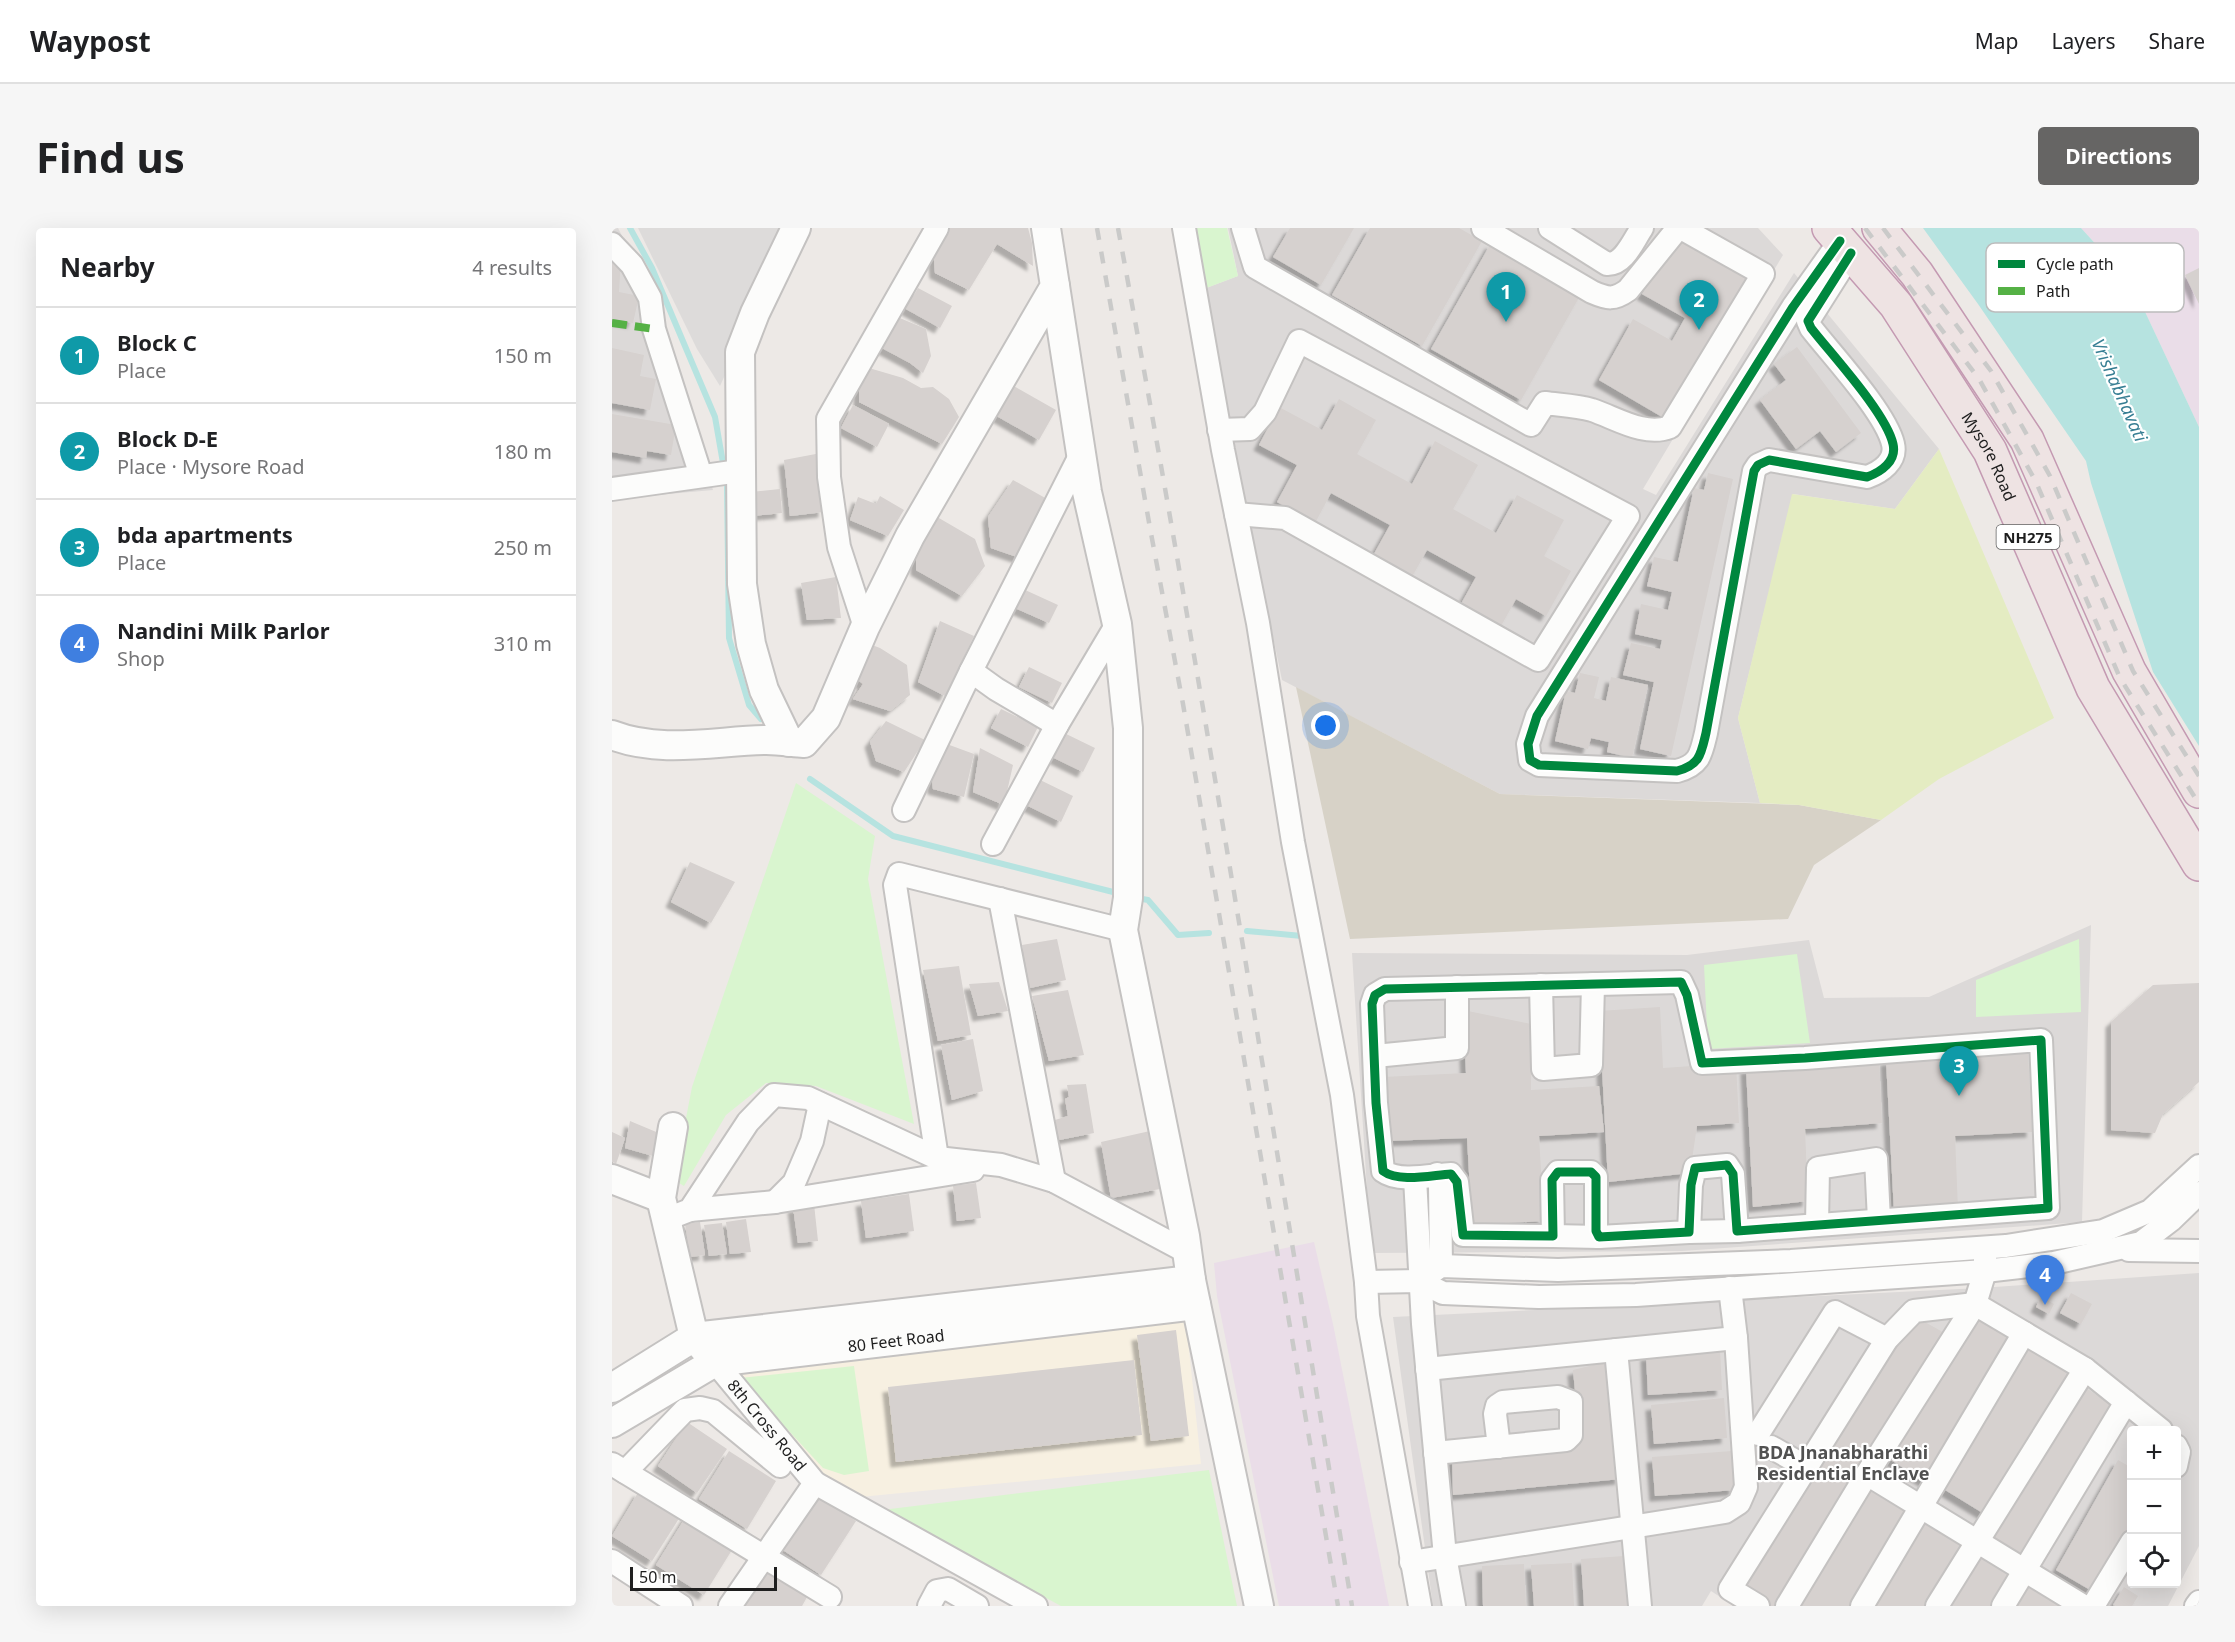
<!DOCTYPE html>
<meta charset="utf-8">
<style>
:root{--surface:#fff;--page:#f6f6f6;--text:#202124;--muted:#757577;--line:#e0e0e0;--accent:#666564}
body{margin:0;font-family:"Noto Sans",sans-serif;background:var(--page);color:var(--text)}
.controls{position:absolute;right:18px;bottom:18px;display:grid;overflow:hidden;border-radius:6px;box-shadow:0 6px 24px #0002}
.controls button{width:54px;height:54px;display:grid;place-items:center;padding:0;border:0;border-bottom:2px solid var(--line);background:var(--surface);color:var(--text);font:30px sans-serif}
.scale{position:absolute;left:18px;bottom:15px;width:147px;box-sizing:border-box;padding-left:6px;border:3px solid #1e1e1e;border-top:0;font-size:16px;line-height:21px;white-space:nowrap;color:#1e1e1e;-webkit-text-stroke:4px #fff;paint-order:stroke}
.you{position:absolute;left:714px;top:498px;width:21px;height:21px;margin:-15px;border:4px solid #fff;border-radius:50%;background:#1a73e8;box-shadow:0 0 0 9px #1a73e833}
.badge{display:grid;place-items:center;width:39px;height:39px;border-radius:50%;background:var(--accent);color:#fff;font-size:20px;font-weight:700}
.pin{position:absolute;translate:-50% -50px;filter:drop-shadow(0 2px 3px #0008)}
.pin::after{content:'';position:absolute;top:32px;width:21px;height:18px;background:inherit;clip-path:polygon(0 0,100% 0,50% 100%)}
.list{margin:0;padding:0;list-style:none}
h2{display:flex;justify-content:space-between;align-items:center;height:78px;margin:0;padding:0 24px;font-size:26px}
h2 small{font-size:20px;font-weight:400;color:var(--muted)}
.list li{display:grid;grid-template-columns:39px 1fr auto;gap:18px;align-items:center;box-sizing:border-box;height:96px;padding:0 24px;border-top:2px solid var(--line)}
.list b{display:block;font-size:22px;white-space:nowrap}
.list p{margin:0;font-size:20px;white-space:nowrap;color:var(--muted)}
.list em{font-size:20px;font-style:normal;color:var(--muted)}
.icon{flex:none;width:33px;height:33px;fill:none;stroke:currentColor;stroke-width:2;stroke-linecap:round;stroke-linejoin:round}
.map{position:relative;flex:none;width:1587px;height:1378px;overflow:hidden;border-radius:6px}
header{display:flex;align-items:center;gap:36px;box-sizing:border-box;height:84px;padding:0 30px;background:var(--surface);border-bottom:2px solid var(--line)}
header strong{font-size:28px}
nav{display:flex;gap:33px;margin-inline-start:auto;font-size:21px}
.intro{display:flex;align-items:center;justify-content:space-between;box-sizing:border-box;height:144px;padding:0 36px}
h1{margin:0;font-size:42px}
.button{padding:15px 27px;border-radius:6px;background:var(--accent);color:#fff;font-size:21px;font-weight:700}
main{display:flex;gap:36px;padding:0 36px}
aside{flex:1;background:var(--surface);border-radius:6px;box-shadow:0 6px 24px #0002}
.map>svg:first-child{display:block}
.residential{fill:#dcd9d8;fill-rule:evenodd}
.industrial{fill:#eadde8}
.education{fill:#f7f0e1}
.construction{fill:#d7d2c7}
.grass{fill:#e4ecc2}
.park{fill:#d9f5cf}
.parking{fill:#dddbda}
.water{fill:#b6e3e0}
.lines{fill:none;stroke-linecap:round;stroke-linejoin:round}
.stream{stroke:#b6e3e0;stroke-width:6}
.building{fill:#d6d1cf;filter:url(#shadow)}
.minor-casing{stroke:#c4c2c1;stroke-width:26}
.tertiary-casing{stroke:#c4c2c1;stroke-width:32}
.trunk-casing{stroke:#c49ab2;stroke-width:36}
.minor{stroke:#fcfcfb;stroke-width:22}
.tertiary{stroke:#fcfcfb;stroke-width:28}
.trunk{stroke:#eee3e3;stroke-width:33}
.rail{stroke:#cacac9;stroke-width:4.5;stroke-dasharray:12 12;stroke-linecap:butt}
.quiet{stroke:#55b145;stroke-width:8;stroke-dasharray:15 8;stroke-linecap:butt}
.cycleway-casing{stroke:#fff;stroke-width:13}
.cycleway{stroke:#00873e;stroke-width:9}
.labels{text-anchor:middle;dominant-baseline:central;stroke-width:4.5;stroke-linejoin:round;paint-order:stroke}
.shield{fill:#fff;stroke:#626262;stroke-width:1.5}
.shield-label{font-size:15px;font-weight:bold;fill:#1e1e1e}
.street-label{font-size:16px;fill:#1e1e1e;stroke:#fff}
.water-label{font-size:18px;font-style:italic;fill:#387f94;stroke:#fff}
.neighbourhood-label{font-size:18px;font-weight:bold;fill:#515151;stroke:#fff}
.key{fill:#fff;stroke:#bcbcbc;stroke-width:1.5}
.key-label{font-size:16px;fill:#1e1e1e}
</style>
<header>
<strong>Waypost</strong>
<nav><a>Map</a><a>Layers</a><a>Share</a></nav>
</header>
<div class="intro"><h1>Find us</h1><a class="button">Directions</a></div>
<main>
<aside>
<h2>Nearby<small>4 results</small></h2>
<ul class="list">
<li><span class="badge" style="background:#0f9aa8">1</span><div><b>Block C</b><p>Place</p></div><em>150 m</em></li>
<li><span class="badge" style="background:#0f9aa8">2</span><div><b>Block D-E</b><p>Place · Mysore Road</p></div><em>180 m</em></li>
<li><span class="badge" style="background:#0f9aa8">3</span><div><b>bda apartments</b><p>Place</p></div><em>250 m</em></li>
<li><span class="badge" style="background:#3f7fe0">4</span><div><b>Nandini Milk Parlor</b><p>Shop</p></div><em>310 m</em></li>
</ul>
</aside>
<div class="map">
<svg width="1587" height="1378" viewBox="0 0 1587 1378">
<defs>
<filter id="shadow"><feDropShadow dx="-5.5" dy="5.5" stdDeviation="1.5" flood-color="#0004"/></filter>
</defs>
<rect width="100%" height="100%" fill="#ede9e6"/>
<!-- residential -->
<g class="residential">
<path d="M0,0H6L28,43L101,262L0,271Z"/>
<path d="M616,0H1146L1171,27L1031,261L1044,267L1182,45L1327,221L1283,281L1181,266L1126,490L1148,575L888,566L670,452L589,62L626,48Z"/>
<path d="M1479,697L1470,994L1070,1023L759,1025L740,725L1075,727L1197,712L1212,770L1317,769Z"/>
<path d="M1587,1045V1318L1556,1378H1122L1099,1363L1090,1378H821L781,1089L1368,1060ZM1520,1202H1564V1356H1520Z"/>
</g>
<!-- industrial -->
<g class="industrial">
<path d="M1469,0H1587V199L1520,56Z"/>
<path d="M702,1014L721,1096L777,1378H667L605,1068L602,1035Z"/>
</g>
<!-- education -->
<path class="education" d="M574,1093L589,1236L248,1269L200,1239L119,1144Z"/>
<!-- construction -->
<path class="construction" d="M684,459L888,566L1187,577L1269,592L1202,637L1176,691L738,711Z"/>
<!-- grass -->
<path class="grass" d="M1327,221L1442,490L1327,551L1269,592L1187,577L1148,575L1126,490L1180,266L1283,281Z"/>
<!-- park -->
<g class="park">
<path d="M579,0H615L626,48L589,62Z"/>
<path d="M184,555L263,608L256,651L302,896L204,858L154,855L114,887L72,958L62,952L80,859Z"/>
<path d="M1467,711L1469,784L1364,789V752Z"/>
<path d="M1185,726L1198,815L1096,821L1092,737Z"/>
<path d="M242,1138L257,1243L232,1247L211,1240L128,1150Z"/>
<path d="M597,1242L625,1378H449L270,1282Z"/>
</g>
<!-- parking -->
<path class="parking" d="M26,0H180L108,158L85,121Z"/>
<!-- water -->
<path class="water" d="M1311,0H1469L1520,56L1587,199V518L1541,444L1479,255L1474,233L1366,76Z"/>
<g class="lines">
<!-- stream -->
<g class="stream">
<path d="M18,0L40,40L103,189L115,258L117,410L137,477L149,491"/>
<path d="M198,551L281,608L509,666"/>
<path d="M525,670L536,672L566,707L597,705"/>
<path d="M635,703L690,708"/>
</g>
</g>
<!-- building -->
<g class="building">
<path d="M337,0H416L420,15L421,38L385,16L357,62L323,45L321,20Z"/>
<path d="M678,0H742L709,57L661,29Z"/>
<path d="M758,0H847L870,13L810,118L720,67Z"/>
<path d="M1063,9L1137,51L1057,193L987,152L1021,91L1060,113L1073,90L1030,66Z"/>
<path d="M879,15L969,66L909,172L819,121Z"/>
<path d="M0,28L9,30L7,64L27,68L21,95L0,91Z"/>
<path d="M1587,40V76L1573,47Z"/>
<path d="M306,60L340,78L328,100L294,81Z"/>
<path d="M283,88L314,101L319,128L311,145L298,135L270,120L272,107Z"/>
<path d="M1185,119L1249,205L1224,224L1208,203L1184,221L1148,172L1174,152L1162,136Z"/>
<path d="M0,120L32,127L28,148L44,151L38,182L0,175Z"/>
<path d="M257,140L291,150L309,160L321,159L337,171L347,189L330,216L247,174V162Z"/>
<path d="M400,157L444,182L427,212L383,187Z"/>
<path d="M727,171L764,192L745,226L800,256L823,213L866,237L841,281L884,305L905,267L952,292L932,328L959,343L934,388L904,371L885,405L845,383L864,349L815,322L797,354L758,333L778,297L719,265L703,295L665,274L685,237L647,217L667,179L710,202Z"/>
<path d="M241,177L277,196L265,219L229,200Z"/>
<path d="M0,186L64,197L59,227L35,223L34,230L0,224Z"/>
<path d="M209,225L212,284L178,288L172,232Z"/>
<path d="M1096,245L1121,251L1059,528L1028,521L1042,454L1011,447L1019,415L1048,421L1050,412L1023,406L1029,376L1056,382L1060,364L1035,358L1042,329L1066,334L1082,260L1092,262Z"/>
<path d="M401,252L435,271L408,330L379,320L376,289Z"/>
<path d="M168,261L170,285L131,289L128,265Z"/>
<path d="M268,268L292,282L276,308L238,292L246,269L264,276Z"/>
<path d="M320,286L363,311L373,338L350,368L304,342V317Z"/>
<path d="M224,349L229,390L195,392L189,355Z"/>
<path d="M411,361L446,377L437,395L403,380Z"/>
<path d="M328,393L362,408L333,468L306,454Z"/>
<path d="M252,414L268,420L295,437L298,467L278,483L241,471L251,456L236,444Z"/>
<path d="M417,439L450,455L440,475L407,459Z"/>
<path d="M968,445L987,449L982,470L994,473L999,449L1036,457L1020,530L995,524L997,514L979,510L976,521L943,513L954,463L963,465Z"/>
<path d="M389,481L426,499L416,519L379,500Z"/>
<path d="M274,493L313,512L292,544L264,533L258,514Z"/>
<path d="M448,503L483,520L471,544L436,527Z"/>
<path d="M332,515L362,526L352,569L321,561L318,534Z"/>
<path d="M368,520L401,537L392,577L361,564Z"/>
<path d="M422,549L461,568L449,594L410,575Z"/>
<path d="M78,634L123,654L99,695L59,674Z"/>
<path d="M445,711L454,752L418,760L410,717Z"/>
<path d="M347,738L359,807L326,813L311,742Z"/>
<path d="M387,754L396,783L366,788L357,756Z"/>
<path d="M1587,755V854L1551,886L1543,905L1499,902V794L1541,757Z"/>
<path d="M456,762L472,827L437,833L420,768Z"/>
<path d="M1048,779L1051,840L1124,835L1127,895L1085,898L1078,945L996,954L987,783Z"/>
<path d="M851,782L919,796V862L987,858L992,904L927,908L932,993L860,997L855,910L774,913L771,849L854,845Z"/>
<path d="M361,811L371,863L340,872L329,817Z"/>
<path d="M1416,824L1420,904L1343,908L1346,981L1282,984L1274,832Z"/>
<path d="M1267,832L1270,895L1193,901L1196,973L1141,979L1134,840Z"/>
<path d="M474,856L482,905L447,912L443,892L456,888L453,871L457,869L455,857Z"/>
<path d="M18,893L49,906L41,928L13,920Z"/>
<path d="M538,903L548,961L499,970L489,914Z"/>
<path d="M0,904L13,910L4,936L0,933Z"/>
<path d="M364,955L369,990L345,993L341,958Z"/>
<path d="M297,966L302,1003L254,1010L249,973Z"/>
<path d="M202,976L206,1013L186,1015L181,979Z"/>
<path d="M134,991L139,1024L118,1026L114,994Z"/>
<path d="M88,994L93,1027L78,1029L73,996Z"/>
<path d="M110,995L115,1026L97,1028L92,997Z"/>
<path d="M1459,1065L1480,1076L1469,1096L1448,1085Z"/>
<path d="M1429,1069L1442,1076L1437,1086L1424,1079Z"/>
<path d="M1361,1083L1408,1112L1317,1256L1271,1227Z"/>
<path d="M1304,1089L1336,1107L1169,1378H1158L1130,1359Z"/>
<path d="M564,1102L577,1208L539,1213L525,1107Z"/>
<path d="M1421,1112L1465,1139L1374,1287L1330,1260Z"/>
<path d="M1108,1122L1110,1162L1036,1167L1034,1127Z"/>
<path d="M522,1132L530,1207L284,1234L276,1159Z"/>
<path d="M998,1133L1009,1251L841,1267L840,1227L968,1215L961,1142Z"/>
<path d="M1468,1156L1504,1180L1411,1331L1371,1311Z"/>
<path d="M1112,1170L1115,1210L1042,1216L1039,1177Z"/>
<path d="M75,1194L115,1221L85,1265L46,1238Z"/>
<path d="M117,1223L164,1253L135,1301L87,1271Z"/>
<path d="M1120,1223L1123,1262L1043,1268L1040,1229Z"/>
<path d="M1506,1232L1520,1240V1292L1480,1363L1444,1342Z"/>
<path d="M1256,1256L1300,1282L1244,1378H1184Z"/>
<path d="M27,1263L68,1289L40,1333L0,1308Z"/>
<path d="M205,1268L244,1293L209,1347L171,1322Z"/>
<path d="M1316,1285L1359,1312L1319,1378H1259Z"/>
<path d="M75,1287L123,1317L92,1367L44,1337Z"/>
<path d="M1364,1327L1404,1351L1388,1378H1332Z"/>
<path d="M1012,1328L1015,1378H972L969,1331Z"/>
<path d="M157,1335L199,1362L190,1378H130Z"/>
<path d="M960,1335L962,1378H922L919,1337Z"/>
<path d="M912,1336L914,1378H871L870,1338Z"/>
<path d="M1418,1351L1454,1378H1403Z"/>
<path d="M1512,1359L1526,1368L1520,1378H1503L1501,1377Z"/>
</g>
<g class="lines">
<defs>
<g id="minor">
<path d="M572,0L611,222L646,395L681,614L730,867L754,1054L756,1088L808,1378"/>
<path d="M631,0L643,39L919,197L933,175C948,177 966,178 980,182C1004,190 1033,209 1058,199L1151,46L1069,0"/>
<path d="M871,0L980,64C996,71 1002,72 1016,62L1066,0"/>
<path d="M938,0L995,36C1012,37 1021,13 1030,0"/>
<path d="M1228,13L1181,79L925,488L916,516L918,532L927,537L1065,543C1088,537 1089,526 1094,505L1142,243L1146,237L1157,232L1255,249C1269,244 1285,233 1281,216C1274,185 1220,127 1199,100L1196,93L1239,25"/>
<path d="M0,16L20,37L38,70L42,101L89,248"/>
<path d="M607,202L638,201L653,184L687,113L1016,288L926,432L673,290L624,286"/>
<path d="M0,261L127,243"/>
<path d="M253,399L227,319L217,249L216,191L325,0"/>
<path d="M359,443L384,461L445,497"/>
<path d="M292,582L359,443L469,226"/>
<path d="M381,616L445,497L505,396"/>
<path d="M388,671L442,953"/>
<path d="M1069,754L1075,767L1090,835L1193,830L1429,812L1436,980L1125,1003L1121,946L1115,937L1083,940L1079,957L1077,1004L987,1009L984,1003V949L979,944H946L940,952L941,1008L851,1007L845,954L839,946C820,947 787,955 771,943L764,875L760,776L763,767L773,761Z"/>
<path d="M929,757L931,841L979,837L981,756"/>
<path d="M763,828L845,820V759"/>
<path d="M325,930L283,657L287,646L511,702"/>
<path d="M825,946L828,957L829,1038"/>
<path d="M803,950L811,1096L833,1328L842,1378"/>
<path d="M163,974L182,955L200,913L208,876"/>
<path d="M78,982L163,974L361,942"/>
<path d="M55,991L78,982L136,894L162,867L196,870L325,930L389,937L442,953L575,1024"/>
<path d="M1205,997L1206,940L1264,931L1267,992"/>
<path d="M1077,1004L1125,1003"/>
<path d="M941,1008L987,1009"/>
<path d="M1517,1022L1587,1023"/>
<path d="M807,1053L829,1038L946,1042L1179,1033L1394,1018L1491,1003L1538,983L1587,938"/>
<path d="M754,1054L807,1053L831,1065L927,1069L1024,1067L1373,1043L1442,1035L1529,1015L1559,992L1587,965"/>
<path d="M1004,1122L1028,1378"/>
<path id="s1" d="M103,1134L203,1255L118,1378"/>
<path d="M815,1141L1124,1110"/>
<path d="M1146,1206L1223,1084L1275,1111"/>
<path d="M1564,1218L1567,1224L1564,1238"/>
<path d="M1159,1219L1194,1239"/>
<path d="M823,1225L954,1212L959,1207V1174L946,1169L891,1174L885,1178L883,1186L887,1219"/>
<path d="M0,1236L218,1369"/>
<path d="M13,1244L73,1182L88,1180L101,1183L168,1238"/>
<path d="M1255,1246L1471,1378"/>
<path d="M203,1255L424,1378"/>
<path d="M0,1333L69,1378"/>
<path d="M799,1334L1113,1284L1127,1275L1134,1259L1124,1110L1118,1060"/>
<path d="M317,1378L325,1363L336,1361L365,1378"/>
<path d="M1146,1378L1118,1361L1275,1111L1302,1083L1363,1076L1473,1141L1549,1202"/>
<path d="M1175,1378L1255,1246L1363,1076L1373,1043V1030"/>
<path d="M1250,1378L1412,1105"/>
<path d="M1325,1378L1473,1141"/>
<path d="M1391,1378L1514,1174"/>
<path d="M1481,1378L1520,1314"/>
<path d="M1584,1378L1587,1374"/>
</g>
<g id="tertiary">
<path d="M443,58L475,264L505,396L516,500V670L511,702L573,1008L579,1052L647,1378"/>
<path d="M0,507C49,526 103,513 154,512C167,512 179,514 192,515L214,490L253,399L298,308L443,58L434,0"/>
<path d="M177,514L152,462L139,416L130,356L128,124L143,85L184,0"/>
<path d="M61,899L49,970L82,1109L94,1123"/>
<path d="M0,951L49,970"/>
<path d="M0,1160L82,1109L579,1052"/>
<path id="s2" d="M0,1195L103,1134L584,1077"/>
</g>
<g id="trunk">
<path id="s3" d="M1217,0L1284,77L1378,223L1481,460L1587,636"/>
<path d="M1267,0L1305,46L1415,212L1517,443L1587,563"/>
</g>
</defs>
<!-- minor casing -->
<use href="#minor" class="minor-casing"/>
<!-- tertiary casing -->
<use href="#tertiary" class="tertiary-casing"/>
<!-- trunk casing -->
<use href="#trunk" class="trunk-casing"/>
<!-- minor -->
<use href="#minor" class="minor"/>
<!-- tertiary -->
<use href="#tertiary" class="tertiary"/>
<!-- trunk -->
<use href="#trunk" class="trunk"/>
<!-- rail -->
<g class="rail">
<path d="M485,0L538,300L571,476L726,1378"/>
<path d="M506,0C591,458 663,918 740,1378"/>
<path d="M1253,0L1367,151L1424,254L1508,450L1587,576"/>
<path d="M1271,0L1379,143L1438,248L1521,443L1587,548"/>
</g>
<!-- quiet -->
<path class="quiet" d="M0,95L42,101"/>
<defs>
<g id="cycleway">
<path d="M1228,13L1181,79L925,488L916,516L918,532L927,537L1065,543C1088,537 1089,526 1094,505L1142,243L1146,237L1157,232L1255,249C1269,244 1285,233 1281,216C1274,185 1220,127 1199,100L1196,93L1239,25"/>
<path d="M1069,754L1075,767L1090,835L1193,830L1429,812L1436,980L1125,1003L1121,946L1115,937L1083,940L1079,957L1077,1004L987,1009L984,1003V949L979,944H946L940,952L941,1008L851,1007L845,954L839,946C820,947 787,955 771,943L764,875L760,776L763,767L773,761Z"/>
</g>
</defs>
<!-- cycleway casing -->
<use href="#cycleway" class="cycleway-casing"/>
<!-- cycleway -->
<use href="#cycleway" class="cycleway"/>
</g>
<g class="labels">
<!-- shield labels -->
<rect class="shield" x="1384.5" y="297" width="63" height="24" rx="4.5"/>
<g class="shield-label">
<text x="1416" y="309">NH275</text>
</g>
<!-- street labels -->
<g class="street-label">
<text stroke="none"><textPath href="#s3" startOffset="280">Mysore Road</textPath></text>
<text stroke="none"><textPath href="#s2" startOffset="302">80 Feet Road</textPath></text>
<text stroke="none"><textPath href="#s1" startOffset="82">8th Cross Road</textPath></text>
</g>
<!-- water labels -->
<g class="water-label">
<text transform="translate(1508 162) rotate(66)">Vrishabhavati</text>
</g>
<!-- neighbourhood labels -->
<g class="neighbourhood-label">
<text x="1231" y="1224">BDA Jnanabharathi<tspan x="1231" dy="21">Residential Enclave</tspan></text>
</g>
</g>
<!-- legend -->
<rect x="1374" y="15" width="198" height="69" rx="9" class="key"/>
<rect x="1386" y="32" width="27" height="8" fill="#00873e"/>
<rect x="1386" y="59" width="27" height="8" fill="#55b145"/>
<g class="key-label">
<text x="1424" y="42">Cycle path</text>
<text x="1424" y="69">Path</text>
</g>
</svg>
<div class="controls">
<button>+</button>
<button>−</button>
<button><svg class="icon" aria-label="locate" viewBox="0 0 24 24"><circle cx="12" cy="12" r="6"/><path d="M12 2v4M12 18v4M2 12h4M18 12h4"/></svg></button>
</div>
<div class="scale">50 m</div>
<div class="you"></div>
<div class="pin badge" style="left:894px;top:94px;background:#0f9aa8">1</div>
<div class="pin badge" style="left:1087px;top:102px;background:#0f9aa8">2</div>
<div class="pin badge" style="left:1347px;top:868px;background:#0f9aa8">3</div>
<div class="pin badge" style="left:1433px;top:1077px;background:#3f7fe0">4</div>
</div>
</main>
